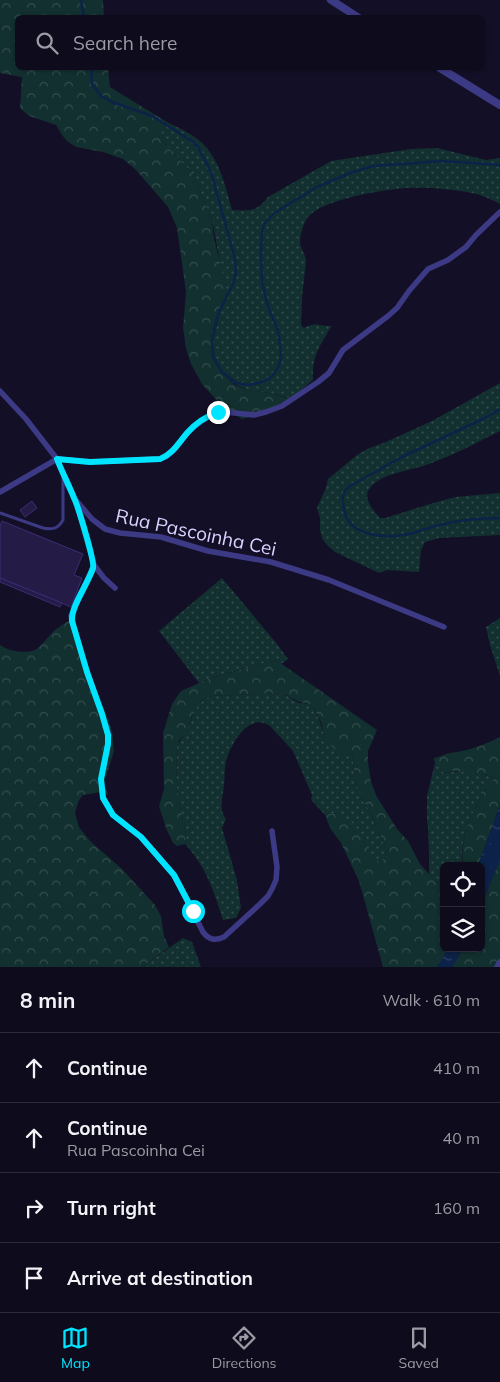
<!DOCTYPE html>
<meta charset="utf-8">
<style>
:root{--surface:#0e0b1c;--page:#1c1929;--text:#f1f3f6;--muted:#9b9ba3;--line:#2e2b3b;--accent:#00e5ff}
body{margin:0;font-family:Mulish,sans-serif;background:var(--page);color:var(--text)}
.controls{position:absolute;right:15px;bottom:15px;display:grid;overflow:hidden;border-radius:8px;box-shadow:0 1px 4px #0004}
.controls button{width:45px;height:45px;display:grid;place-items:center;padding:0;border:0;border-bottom:1px solid var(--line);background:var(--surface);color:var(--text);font:25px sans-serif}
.stop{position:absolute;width:15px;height:15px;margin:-11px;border:4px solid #00e5ff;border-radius:50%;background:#fff}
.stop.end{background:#00e5ff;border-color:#fff;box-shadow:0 1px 5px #0008}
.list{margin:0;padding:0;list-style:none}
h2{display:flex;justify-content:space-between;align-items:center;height:65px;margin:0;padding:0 20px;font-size:21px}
h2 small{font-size:16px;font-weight:400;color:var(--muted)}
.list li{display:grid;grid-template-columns:32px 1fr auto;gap:15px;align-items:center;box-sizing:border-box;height:70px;padding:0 20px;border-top:1px solid var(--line)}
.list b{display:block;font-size:19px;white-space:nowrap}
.list p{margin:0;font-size:16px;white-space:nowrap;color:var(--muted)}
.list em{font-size:16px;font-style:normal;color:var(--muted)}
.icon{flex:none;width:28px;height:28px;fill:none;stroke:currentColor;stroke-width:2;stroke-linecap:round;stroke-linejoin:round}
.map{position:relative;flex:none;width:500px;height:967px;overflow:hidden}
.search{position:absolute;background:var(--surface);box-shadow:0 1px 4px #0004;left:15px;right:15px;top:15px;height:55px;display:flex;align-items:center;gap:12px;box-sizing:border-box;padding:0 18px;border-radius:8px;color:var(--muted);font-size:19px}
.sheet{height:345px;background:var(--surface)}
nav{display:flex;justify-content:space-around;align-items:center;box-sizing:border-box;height:70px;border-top:1px solid var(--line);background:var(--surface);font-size:14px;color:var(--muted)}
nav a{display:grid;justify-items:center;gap:2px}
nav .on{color:var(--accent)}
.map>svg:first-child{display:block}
.grass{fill:url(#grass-dots)}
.forest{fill:url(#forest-crowns)}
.water{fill:url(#water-ripples)}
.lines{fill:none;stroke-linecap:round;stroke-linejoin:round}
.stream{stroke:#0c2248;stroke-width:2.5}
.river{stroke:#0c2248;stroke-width:14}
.building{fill:#241b47;stroke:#3b2d73}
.service{stroke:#3d3a85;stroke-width:3}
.minor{stroke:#3d3a85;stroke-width:5.5}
.tertiary{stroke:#3d3a85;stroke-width:8}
.route{stroke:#00e5ff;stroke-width:6}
.labels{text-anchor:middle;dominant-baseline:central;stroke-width:4;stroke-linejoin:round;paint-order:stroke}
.street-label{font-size:19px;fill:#d9d4ff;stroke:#130f26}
</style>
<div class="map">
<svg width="500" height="967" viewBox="0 0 500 967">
<defs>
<pattern id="grass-dots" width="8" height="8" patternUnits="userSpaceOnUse" patternTransform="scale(1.25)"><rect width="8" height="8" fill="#12302f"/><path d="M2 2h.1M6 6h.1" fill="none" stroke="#344d4e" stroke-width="1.8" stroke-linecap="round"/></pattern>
<pattern id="forest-crowns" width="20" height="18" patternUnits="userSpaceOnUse" patternTransform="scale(1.25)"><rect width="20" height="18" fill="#12302f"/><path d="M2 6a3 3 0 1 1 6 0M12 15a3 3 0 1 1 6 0" fill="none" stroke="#344d4e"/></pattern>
<pattern id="water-ripples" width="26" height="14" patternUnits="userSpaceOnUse" patternTransform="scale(1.25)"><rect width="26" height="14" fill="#0c2248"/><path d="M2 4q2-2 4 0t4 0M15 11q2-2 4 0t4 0" fill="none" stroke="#2f4163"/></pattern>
</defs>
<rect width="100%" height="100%" fill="#130f26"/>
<!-- grass -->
<g class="grass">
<path d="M162,119C171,125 181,128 190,134C218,150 224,181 232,210C249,211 257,212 268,197L331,161L411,149L437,148L486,160L500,158V204C491,199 482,195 472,193C452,189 426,187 406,188C382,190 323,199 308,217C303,223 298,240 301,247C303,252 305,254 306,261L302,298L301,325L304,328C317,321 319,327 332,326C328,330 328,333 325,337C316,351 312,363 313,380L295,395L289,398L270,393L247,390L233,383L223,373L213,354L211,336L219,310L226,296L212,219L193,174L164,143L162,136Z"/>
<path d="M500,383V431C476,443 452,456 426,465C410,471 381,473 370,488C362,498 373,510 380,518H385L430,504L455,497L500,493V535L439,538L425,542L421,550L419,572L387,570L379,573L335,552L327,545L322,538L320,530V518L317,508L326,488L328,479L357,455L367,449L388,441L432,421Z"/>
<path d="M222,578L277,644L288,659L281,664L276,660L211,678L199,683L159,631Z"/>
<path d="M500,618V676L490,645L486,627Z"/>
<path d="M282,693L299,703L310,704C318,715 323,726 324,740L331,744L352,754L355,778L358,789L362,799L369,810L375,824L387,851V858L375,862L335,813L325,815L311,800L312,795L293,751L271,727C249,710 231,744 226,761C224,769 225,777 224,785C223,796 218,810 226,819L222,828L237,880L241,908L236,918L223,920C214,891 206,867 185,844L186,836L176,785L177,746C179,740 183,738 186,732C194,717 192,703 211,696Z"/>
<path d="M435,763L444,773C460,770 481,771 494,779C489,785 483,791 480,798C469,820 460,841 462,866H444V880L437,883L429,874V854L428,828L427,819V796Z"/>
<path d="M183,938L192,942L201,967H142Z"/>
</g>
<!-- forest -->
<g class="forest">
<path d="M0,0H103L104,17L18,18V68H108L110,87L162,119V136L164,143L193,174L212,219L214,239L224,278L226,297L219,310L211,336L213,354L223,373L233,384L247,390L270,393L290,399L257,415L242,419L221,405L202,384L191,364L186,348L183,328L186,292L182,263L177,228L168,207L136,170L123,159L103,152L76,147L67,141L62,135L56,125L29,116L20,108L22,77L0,73Z"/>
<path d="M75,617L77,631L89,673L107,716L112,731L114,751L104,783L108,795L101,792L83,795L79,800L75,813L79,827L90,841L122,869L155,905L161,916L164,936L169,947L142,967H0V645C8,651 25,654 35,650C41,647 49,635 55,630C61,625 69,621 75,617Z"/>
<path d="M276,660L377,730L368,751V762L371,782L377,797L397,829L408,841L420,864L437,883L444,880V948H449L437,967H383L359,881L341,843L330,828L325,815L335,813L354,824L361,834L375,862L387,858V851L375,824L369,810L362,799L358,789L355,778L352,754L342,755L324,740L322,724L317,714L310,704C298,703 293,698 282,693L211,696L206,698L200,702L192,716L186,734L179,740L177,746L176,785L186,836L185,844L177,846L173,843L166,828L159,806L164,789L163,733L172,704L181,691L211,678Z"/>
<path d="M500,737V805L478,866H463C460,841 469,820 480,798C483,792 489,785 494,779L486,775L454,771L444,773L435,763L434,758C440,757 445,754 450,753C468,751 484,745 500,737Z"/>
<path d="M500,834V967H452L463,948H481V912L489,886Z"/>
</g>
<!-- water -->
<g class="water">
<path d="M500,805V834L489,886L481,912V866H478Z"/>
<path d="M449,948H463L452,967H437Z"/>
</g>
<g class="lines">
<!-- stream -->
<g class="stream">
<path d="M81,0L84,18"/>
<path d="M91,68L92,84L101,96L112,102L152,116L192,141L198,147L211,172L235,259L236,273L233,284L219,312L212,340L213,357L222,372L236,383L250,385L263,382L271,377L276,371L280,363L281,354L279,337L277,328L268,307L262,282L261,255L262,232L264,224L273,214L317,187L350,173L373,166L443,161L500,165"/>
<path d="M500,409L487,417L402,457L350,486C341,493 342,500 344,510C349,537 387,539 409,534C419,532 429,527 439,525C459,520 479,518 500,518"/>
</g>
<!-- river -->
<path class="river" d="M481,888L500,841"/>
</g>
<!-- building -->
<g class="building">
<path d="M32,501L37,508L25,517L20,510Z"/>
<path d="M2,521L83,554L74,575L82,578L71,607L0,578V526Z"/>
<path d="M0,578L62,603L60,607L0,582Z"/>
</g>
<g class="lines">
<!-- service -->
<path class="service" d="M0,513L43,528C52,530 58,529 63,520V478"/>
<!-- minor -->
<g class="minor">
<path d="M0,391L26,419L57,459L67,484L75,499L92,519L105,529L120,533L161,537L208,551L271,562L329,580L444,627"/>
<path d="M0,492L57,459L90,462L160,459L166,457L172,452L189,431L199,423L213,414L225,412L254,415L266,412L282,406L318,382L329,373L343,350L388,316L397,308L409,291L428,269L448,260L466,247L476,235L500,212"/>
<path d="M76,501L94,565L104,578L115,588"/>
<path d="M94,565L71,616L72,621L87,672L102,714L109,735L108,744L101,779L103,798L113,815L141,837L174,875L203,932C209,940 215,941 224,937L260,904L268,896L272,889L276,880L277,867L272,831"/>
<path d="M497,967L500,962"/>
</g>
<!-- tertiary -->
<g class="tertiary">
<path d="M331,0L359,18"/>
<path d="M440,68L500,105"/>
</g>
</g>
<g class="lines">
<!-- route -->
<path class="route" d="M193,911L174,875L141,837L113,815L103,798L101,779L108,744V735L102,714L87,672L72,621C71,606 88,584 93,568C95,562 78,506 74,498C69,485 62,472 57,459L90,462L160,459C173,454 179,442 188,432C196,423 207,416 218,412"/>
</g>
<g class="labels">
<!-- street labels -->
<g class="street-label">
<text transform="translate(196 532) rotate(12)">Rua Pascoinha Cei</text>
</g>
</g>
</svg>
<div class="controls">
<button><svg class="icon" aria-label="locate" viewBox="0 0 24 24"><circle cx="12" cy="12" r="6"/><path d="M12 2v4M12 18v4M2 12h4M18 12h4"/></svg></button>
<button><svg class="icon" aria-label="layers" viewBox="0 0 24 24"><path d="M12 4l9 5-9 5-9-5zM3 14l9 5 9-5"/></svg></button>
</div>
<div class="stop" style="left:193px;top:911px"></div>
<div class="stop end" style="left:218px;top:412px"></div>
<div class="search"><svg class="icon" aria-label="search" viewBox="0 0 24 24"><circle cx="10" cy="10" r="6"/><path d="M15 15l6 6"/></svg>Search here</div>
</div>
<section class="sheet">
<h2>8 min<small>Walk · 610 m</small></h2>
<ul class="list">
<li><svg class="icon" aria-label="ahead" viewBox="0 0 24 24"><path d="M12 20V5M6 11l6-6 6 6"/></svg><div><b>Continue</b></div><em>410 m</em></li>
<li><svg class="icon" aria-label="ahead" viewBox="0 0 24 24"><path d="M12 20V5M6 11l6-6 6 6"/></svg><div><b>Continue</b><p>Rua Pascoinha Cei</p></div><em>40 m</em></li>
<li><svg class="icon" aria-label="right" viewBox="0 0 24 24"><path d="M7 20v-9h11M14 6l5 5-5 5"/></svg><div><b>Turn right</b></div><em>160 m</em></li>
<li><svg class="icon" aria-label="arrive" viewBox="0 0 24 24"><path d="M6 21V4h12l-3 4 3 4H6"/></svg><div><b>Arrive at destination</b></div></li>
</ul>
</section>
<nav>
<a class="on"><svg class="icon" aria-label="map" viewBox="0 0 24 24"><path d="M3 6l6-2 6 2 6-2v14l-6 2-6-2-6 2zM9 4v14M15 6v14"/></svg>Map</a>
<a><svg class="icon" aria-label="directions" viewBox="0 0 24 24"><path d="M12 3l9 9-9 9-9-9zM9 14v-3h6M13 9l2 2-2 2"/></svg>Directions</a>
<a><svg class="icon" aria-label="saved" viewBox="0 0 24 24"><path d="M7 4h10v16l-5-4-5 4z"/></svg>Saved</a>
</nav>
